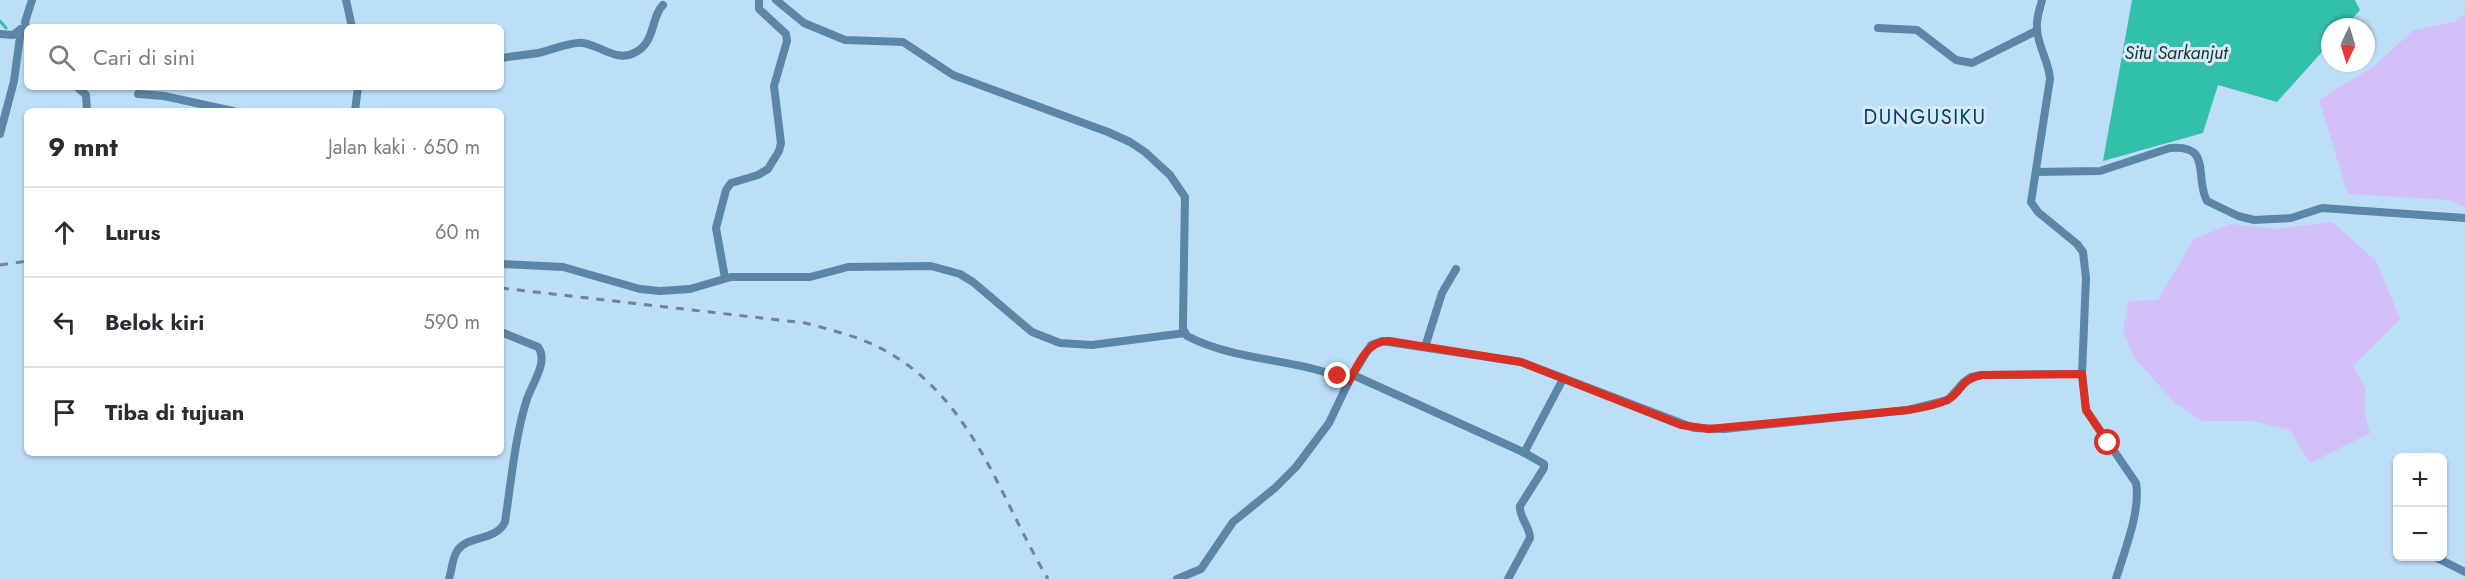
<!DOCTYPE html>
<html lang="id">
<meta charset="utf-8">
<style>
:root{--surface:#fff;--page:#f2f2f3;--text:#2b2b33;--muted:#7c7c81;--line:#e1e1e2}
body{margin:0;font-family:Jost,sans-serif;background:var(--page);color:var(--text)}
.controls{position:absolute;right:18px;bottom:18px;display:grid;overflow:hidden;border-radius:9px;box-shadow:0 2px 4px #0004}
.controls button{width:54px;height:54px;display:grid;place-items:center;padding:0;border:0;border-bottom:2px solid var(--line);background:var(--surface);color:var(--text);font:30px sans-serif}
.compass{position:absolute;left:2321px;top:18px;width:54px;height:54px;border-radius:50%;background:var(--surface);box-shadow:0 2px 4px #0004;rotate:184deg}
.stop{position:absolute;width:18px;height:18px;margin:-14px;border:4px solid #d93025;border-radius:50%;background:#fff}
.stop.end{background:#d93025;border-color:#fff;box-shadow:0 2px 6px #0008}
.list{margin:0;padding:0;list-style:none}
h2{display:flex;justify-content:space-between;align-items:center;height:78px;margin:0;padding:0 24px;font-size:26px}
h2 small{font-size:20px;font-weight:400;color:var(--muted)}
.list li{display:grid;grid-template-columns:39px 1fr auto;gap:18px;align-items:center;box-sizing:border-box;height:90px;padding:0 24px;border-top:2px solid var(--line)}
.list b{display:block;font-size:22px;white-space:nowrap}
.list em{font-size:20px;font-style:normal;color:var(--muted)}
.icon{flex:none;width:33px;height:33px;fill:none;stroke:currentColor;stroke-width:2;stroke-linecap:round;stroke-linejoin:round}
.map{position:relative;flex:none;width:2465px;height:579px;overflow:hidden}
.search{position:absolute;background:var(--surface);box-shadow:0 2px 4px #0004;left:24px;top:24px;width:480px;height:66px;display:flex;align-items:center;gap:15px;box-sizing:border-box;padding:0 21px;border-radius:9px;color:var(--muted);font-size:22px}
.panel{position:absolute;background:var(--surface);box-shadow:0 2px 4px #0004;left:24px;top:108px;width:480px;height:348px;border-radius:9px}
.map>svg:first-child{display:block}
.green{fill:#d3bffa}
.water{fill:#33c0ab}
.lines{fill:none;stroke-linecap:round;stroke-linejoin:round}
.stream{stroke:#33c0ab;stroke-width:3}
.street{stroke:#5b86a6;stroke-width:8}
.rail{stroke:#6a869a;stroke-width:3;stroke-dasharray:8 8;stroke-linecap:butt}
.route{stroke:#d93025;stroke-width:8}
.labels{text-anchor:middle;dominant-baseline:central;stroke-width:6;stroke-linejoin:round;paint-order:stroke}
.water-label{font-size:18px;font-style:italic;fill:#14312c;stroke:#d4eafb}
.quarter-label{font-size:20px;letter-spacing:1.5px;fill:#003f61;stroke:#d4eafb}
</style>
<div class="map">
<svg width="2465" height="579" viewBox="0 0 2465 579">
<rect width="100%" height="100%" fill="#bddef7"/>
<!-- green -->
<g class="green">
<path d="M2465,13V207L2449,200L2348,194L2319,100L2374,66L2414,30L2455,22Z"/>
<path d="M2332,222L2376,261L2400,319L2353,366L2365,388V414L2370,433L2310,463L2290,430L2253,421H2202L2175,403L2135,359L2123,331L2129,301L2158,300L2194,239L2231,224L2275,229Z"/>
</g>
<!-- water -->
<path class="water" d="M2132,0H2355L2360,10L2345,27H2330V43L2277,102L2218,85L2203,133L2103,161Z"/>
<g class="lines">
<!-- stream -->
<path class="stream" d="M0,21L6,28"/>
<!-- street -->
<g class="street">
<path d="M346,0L352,27"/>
<path d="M776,0L804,23L845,40L903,42L953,75L1108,132L1130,142L1145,152L1170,175L1185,197L1183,321V329L1187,336C1237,362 1298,358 1349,381"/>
<path d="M2042,0C2040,9 2036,18 2037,28C2037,45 2049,61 2050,79L2031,202L2038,212L2077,244L2083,252L2086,278L2082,374L2086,410L2136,483C2141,511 2124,552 2116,579"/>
<path d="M1878,28L1917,30L1956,60L1972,63L2036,31"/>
<path d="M27,30L25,22L32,0"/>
<path d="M0,34L13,35L21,29"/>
<path d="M501,58C513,56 526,55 538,53C549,51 573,41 583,43C602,46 617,63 636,52C656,41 651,16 663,5"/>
<path d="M77,87L86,95L87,111"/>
<path d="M138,94L164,96L233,111"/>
<path d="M355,111L358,87"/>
<path d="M0,134L14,81L21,29"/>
<path d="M2036,172L2100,171L2170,148C2213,144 2194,178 2207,201L2238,216L2254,220L2291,218L2322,208L2465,218"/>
<path d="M501,264L563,267L640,289L660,291L690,289L731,277H810L848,267L931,266L960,274L973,282L1032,332L1060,343L1092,345L1185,333"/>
<path d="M725,278L716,228L726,190L731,183L758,175L768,169L779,151L781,143L774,86L787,41L786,34L759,9V0"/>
<path d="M1425,347L1442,293L1456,269"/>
<path d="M1353,375L1523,452L1544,464V468L1520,506C1519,518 1530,526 1530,538L1508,579"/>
<path d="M1524,453L1563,379"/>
<path d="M2433,556L2465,572"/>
<path d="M449,579C452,570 452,559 457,551C469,534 495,542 505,522C511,483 515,436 527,399C532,384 549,361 538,347L501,332"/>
<path d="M1177,579L1201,569L1233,522L1275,488L1296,467L1329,423L1349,381L1371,345L1382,341L1521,362L1694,428L1724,429L1908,410L1948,400L1964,382L1971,377L1982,375L2082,374"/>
</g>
<!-- rail -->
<g class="rail">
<path d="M0,265L27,261"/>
<path d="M501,288L805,323C831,330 858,336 882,349C973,397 999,497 1048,579"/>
</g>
</g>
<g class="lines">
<!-- route -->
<path class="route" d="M1338,376L1349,381C1358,365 1367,340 1389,341L1521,362L1681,425L1709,429L1908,410C1921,408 1935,406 1947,400C1963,392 1958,380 1982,375L2082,374L2086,410L2108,443"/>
</g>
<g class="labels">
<!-- water labels -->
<g class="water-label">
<text x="2176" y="53">Situ Sarkanjut</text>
</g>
<!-- quarter labels -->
<g class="quarter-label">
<text x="1925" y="117">DUNGUSIKU</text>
</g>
</g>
</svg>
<div class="controls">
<button>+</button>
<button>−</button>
</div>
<svg class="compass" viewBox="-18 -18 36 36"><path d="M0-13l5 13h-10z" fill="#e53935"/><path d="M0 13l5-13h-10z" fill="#7c7c81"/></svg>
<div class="stop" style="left:2108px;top:443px"></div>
<div class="stop end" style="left:1338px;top:376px"></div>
<div class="search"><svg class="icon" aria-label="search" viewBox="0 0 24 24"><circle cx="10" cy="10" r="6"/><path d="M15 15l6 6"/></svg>Cari di sini</div>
<section class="panel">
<h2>9 mnt<small>Jalan kaki · 650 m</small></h2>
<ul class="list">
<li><svg class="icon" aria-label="ahead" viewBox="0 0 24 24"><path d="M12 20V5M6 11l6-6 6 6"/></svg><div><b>Lurus</b></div><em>60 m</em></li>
<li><svg class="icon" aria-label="left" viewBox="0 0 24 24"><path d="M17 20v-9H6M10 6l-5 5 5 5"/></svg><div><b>Belok kiri</b></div><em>590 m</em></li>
<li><svg class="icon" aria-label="arrive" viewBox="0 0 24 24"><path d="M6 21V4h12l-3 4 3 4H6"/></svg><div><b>Tiba di tujuan</b></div></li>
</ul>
</section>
</div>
